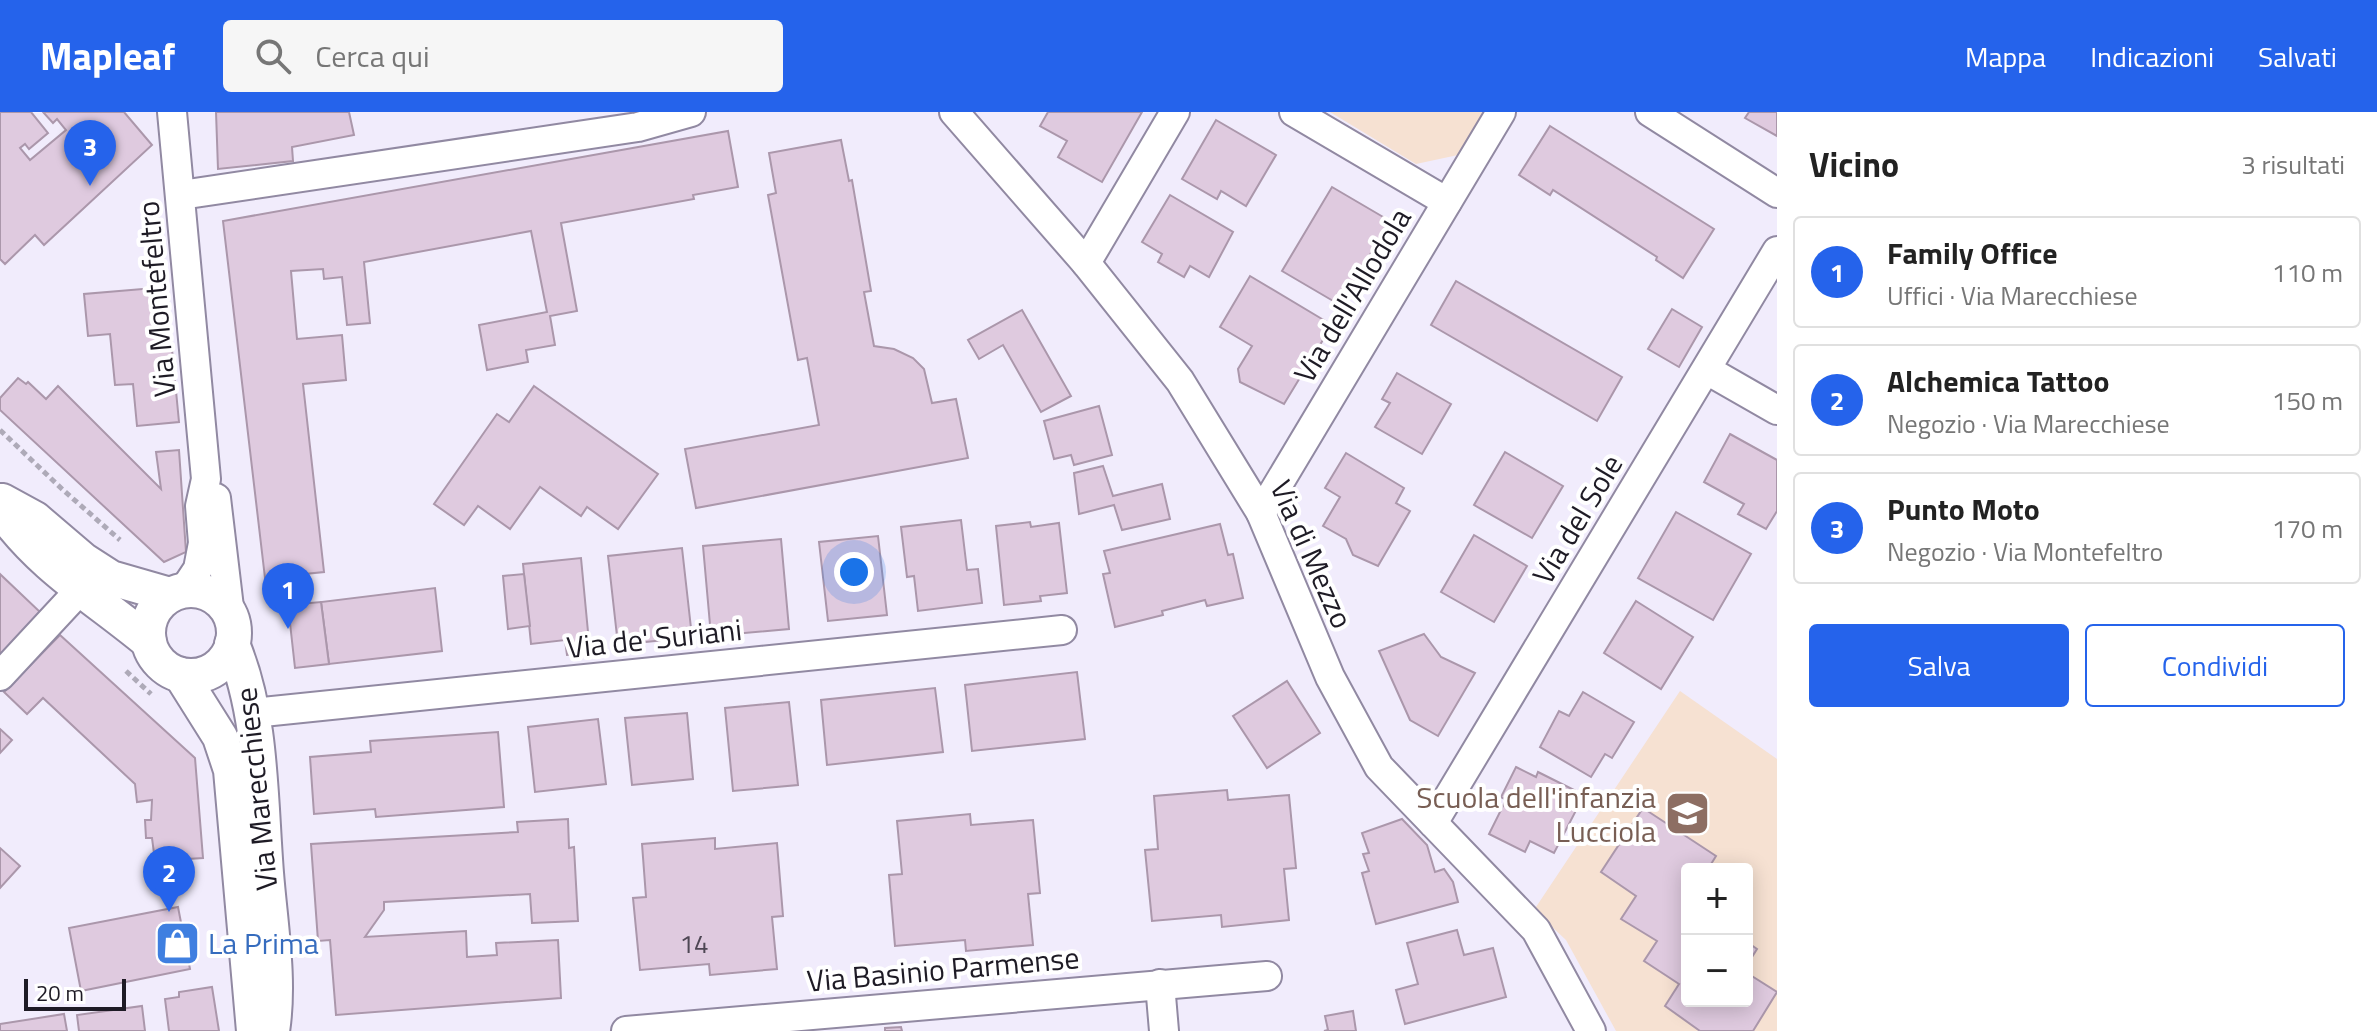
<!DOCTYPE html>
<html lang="it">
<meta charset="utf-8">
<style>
:root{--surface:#fff;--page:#f6f6f6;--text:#222;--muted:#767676;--line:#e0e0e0;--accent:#2563eb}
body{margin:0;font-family:"Titillium Web",sans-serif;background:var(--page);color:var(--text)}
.controls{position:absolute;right:24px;bottom:24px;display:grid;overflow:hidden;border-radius:8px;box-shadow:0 4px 20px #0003}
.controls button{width:72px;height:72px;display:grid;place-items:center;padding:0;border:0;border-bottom:2px solid var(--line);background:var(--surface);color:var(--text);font:40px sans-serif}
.scale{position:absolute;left:24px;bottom:20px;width:102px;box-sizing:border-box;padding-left:8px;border:4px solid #1e1b25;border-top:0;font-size:22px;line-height:28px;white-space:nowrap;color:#1e1b25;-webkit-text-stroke:6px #fff;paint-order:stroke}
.you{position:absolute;left:854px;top:460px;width:28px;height:28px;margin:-20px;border:6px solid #fff;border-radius:50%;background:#1a73e8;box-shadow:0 0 0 12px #1a73e833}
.badge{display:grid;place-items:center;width:52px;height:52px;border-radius:50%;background:var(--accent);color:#fff;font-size:26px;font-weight:700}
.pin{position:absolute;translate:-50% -66px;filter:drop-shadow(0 2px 4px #0008)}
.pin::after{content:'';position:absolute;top:42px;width:28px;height:24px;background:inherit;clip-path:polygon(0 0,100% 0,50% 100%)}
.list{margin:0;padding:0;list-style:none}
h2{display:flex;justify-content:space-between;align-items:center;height:104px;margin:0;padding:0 32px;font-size:34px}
h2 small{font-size:26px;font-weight:400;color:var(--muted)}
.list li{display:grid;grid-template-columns:52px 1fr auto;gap:24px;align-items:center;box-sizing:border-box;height:112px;margin:0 16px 16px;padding:0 16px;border:2px solid var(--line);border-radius:8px}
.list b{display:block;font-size:30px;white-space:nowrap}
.list p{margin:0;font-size:26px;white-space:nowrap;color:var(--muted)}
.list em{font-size:26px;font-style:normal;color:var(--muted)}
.actions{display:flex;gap:16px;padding:24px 32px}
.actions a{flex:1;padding:18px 0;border:2px solid var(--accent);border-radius:8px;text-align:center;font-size:28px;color:var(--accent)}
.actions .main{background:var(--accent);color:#fff}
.icon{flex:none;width:44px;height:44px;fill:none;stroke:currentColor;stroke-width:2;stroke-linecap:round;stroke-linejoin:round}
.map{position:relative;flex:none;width:1777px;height:919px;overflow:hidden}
header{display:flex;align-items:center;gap:48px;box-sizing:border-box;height:112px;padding:0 40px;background:var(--accent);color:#fff}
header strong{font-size:38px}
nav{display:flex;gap:44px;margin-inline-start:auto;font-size:28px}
.search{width:560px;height:72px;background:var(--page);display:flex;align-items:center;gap:20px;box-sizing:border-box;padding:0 28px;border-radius:8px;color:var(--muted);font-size:30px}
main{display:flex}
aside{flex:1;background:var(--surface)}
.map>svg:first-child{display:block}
.education{fill:#f6e1d2;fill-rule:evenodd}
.building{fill:#dfcadf;stroke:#ab97ab;stroke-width:2}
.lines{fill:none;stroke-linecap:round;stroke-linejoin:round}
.minor-casing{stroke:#9189a2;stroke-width:32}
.tertiary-casing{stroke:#9189a2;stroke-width:38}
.path{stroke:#aeaab8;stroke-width:5;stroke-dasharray:6 4;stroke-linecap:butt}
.minor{stroke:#fff;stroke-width:28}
.tertiary{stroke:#fff;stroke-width:34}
.labels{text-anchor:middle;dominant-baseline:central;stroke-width:8;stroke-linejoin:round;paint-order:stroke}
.number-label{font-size:26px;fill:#4e4754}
.street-label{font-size:30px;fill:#1e1b25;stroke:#fff}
.education-label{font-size:30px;fill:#785e54;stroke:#fff;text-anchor:end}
.shop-label{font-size:30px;fill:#366cbe;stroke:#fff;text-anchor:start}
</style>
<header>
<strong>Mapleaf</strong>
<div class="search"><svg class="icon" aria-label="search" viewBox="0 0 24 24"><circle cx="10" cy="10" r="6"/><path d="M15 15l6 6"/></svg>Cerca qui</div>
<nav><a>Mappa</a><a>Indicazioni</a><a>Salvati</a></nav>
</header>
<main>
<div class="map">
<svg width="1777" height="919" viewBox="0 0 1777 919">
<rect width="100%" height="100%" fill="#f1ecfc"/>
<!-- education -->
<g class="education">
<path d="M1330,0H1483L1458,43L1416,52Z"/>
<path d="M1680,579L1777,647V919H1616L1566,828L1534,798ZM1687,757H1747V889H1687Z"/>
</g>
<!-- building -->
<g class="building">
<path d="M0,0H31L48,21L29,37L25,32L20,36L30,48L66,18L57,7L53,11L43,0H124L152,33L44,133L35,123L5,152L0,147Z"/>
<path d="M216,0H349L354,23L292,35L293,49L218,57Z"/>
<path d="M1048,0H1142L1102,70L1058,45L1067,29L1040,14Z"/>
<path d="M1749,0H1777V24L1745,6Z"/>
<path d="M1216,8L1276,43L1246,94L1221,79L1217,87L1182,67Z"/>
<path d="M1550,14L1714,117L1683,166L1656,148L1657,145L1553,78L1550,83L1519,63Z"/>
<path d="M728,19L738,75L693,83L694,87L561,111L577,199L550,204L555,233L526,238L528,250L487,258L479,213L547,200L531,119L364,150L370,211L347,213L342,165L324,167L323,157L291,159L297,227L342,223L346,268L303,272L324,460L265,466L223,109Z"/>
<path d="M841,28L849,69L852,68L871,179L864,180L874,234L894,237L913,246L924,257L932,291L956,287L968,346L696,396L685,337L819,313L807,246L798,248L768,83L776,81L769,41Z"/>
<path d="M1332,75L1390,109L1340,193L1282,159Z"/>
<path d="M1170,83L1233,120L1209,165L1190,154L1184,165L1158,150L1162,142L1142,130Z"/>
<path d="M1250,164L1332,213L1284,292L1240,270L1238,257L1252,234L1220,215Z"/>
<path d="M1456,169L1622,265L1597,309L1431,213Z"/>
<path d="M166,175L179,310L137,314L133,272L115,273L110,222L88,224L84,182Z"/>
<path d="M1672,197L1702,215L1679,255L1648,237Z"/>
<path d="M1022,198L1071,284L1041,300L1003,233L979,247L968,228Z"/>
<path d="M1397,261L1451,292L1422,342L1375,315L1390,291L1382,287Z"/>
<path d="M18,266L26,272L28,270L46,287L58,274L161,377L156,340L179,338L186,440L164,450L0,298V286Z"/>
<path d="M534,274L658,362L618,417L587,395L581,404L540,375L510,417L478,394L464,413L434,392L497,302L509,310Z"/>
<path d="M1099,294L1112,343L1074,353L1071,343L1054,347L1044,309Z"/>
<path d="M1730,322L1777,348V399L1766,417L1738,402L1744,392L1704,370Z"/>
<path d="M1505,340L1563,374L1532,426L1474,393Z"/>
<path d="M1346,341L1404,376L1396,391L1410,399L1378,454L1353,443L1346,427L1323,414L1340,385L1325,376Z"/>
<path d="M1103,354L1113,384L1162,372L1170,407L1122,418L1114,393L1079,402L1074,361Z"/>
<path d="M1676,400L1751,442L1713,508L1638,466Z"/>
<path d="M961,408L967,458L978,457L982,491L918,499L914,464L907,465L901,415Z"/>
<path d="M1030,410L1031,415L1059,411L1067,481L1040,484L1041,489L1004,493L996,414Z"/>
<path d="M1220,412L1228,443L1233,442L1243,486L1207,494L1205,488L1162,499L1163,503L1115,515L1103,462L1110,461L1104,439Z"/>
<path d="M1474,423L1527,454L1494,510L1441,480Z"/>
<path d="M878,424L887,503L828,509L819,430Z"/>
<path d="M781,427L789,517L711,524L703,434Z"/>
<path d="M682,436L692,525L618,533L608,444Z"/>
<path d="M581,446L590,541L567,543L565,528L531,532L523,452Z"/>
<path d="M0,462L40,500L0,543Z"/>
<path d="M524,462L530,514L508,517L503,464Z"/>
<path d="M435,476L442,539L329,552L321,490Z"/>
<path d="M1636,489L1693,525L1661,577L1604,541Z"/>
<path d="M321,490L329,552L295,556L288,493Z"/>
<path d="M1424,522L1441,545L1475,561L1438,624L1410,608L1379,539Z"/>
<path d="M60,523L195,646L203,746L155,749L152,726H146L145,708H151L152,688L137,690L135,672L43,586L27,602L4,580Z"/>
<path d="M1077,560L1085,627L972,639L965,573Z"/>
<path d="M1287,569L1320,621L1267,656L1233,604Z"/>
<path d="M935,576L943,640L827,653L821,588Z"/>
<path d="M1583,580L1634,610L1612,646L1605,642L1591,665L1540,635L1559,599L1569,604Z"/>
<path d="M789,590L798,673L733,679L725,596Z"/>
<path d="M687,601L693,667L632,673L625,606Z"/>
<path d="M598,607L606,672L535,680L528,615Z"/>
<path d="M0,617L12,628L0,641Z"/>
<path d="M498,620L504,695L376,705L375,697L314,702L310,645L371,640L370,629Z"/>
<path d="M1516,655L1536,665L1538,660L1584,683L1554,741L1530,729L1525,740L1489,722L1506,688L1501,685Z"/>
<path d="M1227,678L1228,688L1289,683L1296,756L1284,757L1289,808L1222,815L1221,803L1152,809L1145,738L1158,737L1154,684Z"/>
<path d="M1643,696L1716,744L1708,757H1687V889H1747V861L1777,880L1753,919H1700L1665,894L1679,872L1644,849L1657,829L1621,807L1636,784L1601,760Z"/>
<path d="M970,702L971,713L1033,708L1040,781L1028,782L1033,833L966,839L965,828L895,834L889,763L902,762L897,709Z"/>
<path d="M568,707L569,736L574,735L578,809L532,811L530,782L384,790V798L365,825L466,819L467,845L497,843L496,831L558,828L561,886L336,903L330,828L318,829L311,732L518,720L517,710Z"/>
<path d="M1402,707L1427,733L1435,760L1444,757L1453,770L1458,790L1376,812L1362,761L1369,759L1363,742L1369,741L1362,721Z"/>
<path d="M715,726V737L777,731L783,804L772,805L777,857L710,863L709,852L640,858L633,786L646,785L642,732Z"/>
<path d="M0,736L20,754L0,776Z"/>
<path d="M178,795L190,857L81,879L69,816Z"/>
<path d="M1457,818L1464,843L1493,836L1506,885L1405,912L1396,878L1418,872L1407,831Z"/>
<path d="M1747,830L1757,837L1747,853Z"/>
<path d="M212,875L219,919H169L165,887L179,885V880Z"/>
<path d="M142,894L145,919H79L77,903Z"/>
<path d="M1353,899L1356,919H1324L1328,918L1325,904Z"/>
<path d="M64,902L67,919H0V912Z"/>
<path d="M901,915L902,919H885V916Z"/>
</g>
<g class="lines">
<defs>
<g id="minor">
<path d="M172,0L206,367L200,394L203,431L198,457L184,478"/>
<path d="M954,0L1086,151L1180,269L1261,401L1330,565L1379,655L1536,818L1591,919"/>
<path d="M1294,0L1447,90"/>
<path d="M1650,0L1777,81"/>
<path d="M181,83L638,15L691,0"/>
<path d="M1086,151L1175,0"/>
<path d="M1707,258L1777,298"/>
<path d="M216,386L230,504"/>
<path d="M1261,401L1501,0"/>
<path d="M0,564L79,479"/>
<path d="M253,601L1062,518"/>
<path d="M1433,711L1777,139"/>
<path d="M1160,872L1164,919"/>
<path d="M626,919L1267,864"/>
</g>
<g id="tertiary">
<path d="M2,389L35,407L83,448L111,466L170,483"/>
<path d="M0,396C40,454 96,486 149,530"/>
<circle cx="191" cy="521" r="43"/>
<path d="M232,532C262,603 260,685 266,761C270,812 280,868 272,919"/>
<path d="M181,563L220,625L231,658L254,919"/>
</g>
</defs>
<!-- minor casing -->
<use href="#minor" class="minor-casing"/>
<!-- tertiary casing -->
<use href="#tertiary" class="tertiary-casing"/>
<!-- path -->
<g class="path">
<path d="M0,318L62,377L120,428"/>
<path d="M126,559L151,582"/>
</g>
<!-- minor -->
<use href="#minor" class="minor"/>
<!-- tertiary -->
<use href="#tertiary" class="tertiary"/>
</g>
<!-- icons -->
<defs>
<symbol id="school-square" viewBox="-11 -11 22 22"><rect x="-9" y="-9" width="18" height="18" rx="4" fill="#8d6e63" stroke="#fff"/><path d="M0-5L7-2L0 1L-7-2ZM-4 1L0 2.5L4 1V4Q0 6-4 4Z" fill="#fff"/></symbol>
<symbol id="shop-square" viewBox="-11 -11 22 22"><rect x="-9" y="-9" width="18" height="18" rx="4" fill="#3f7fe0" stroke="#fff"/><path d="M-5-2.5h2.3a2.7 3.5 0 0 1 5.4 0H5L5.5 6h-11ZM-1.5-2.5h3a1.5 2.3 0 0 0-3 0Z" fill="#fff"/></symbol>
</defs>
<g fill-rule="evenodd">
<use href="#school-square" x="1662" y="676" width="51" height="51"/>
<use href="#shop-square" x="152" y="806" width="51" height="51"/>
</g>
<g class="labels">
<!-- number labels -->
<g class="number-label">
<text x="694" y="831">14</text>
</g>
<!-- street labels -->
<g class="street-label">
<text transform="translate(1352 183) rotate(-59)">Via dell'Allodola</text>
<text transform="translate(156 187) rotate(-95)">Via Montefeltro</text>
<text transform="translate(1577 407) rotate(-59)">Via del Sole</text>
<text transform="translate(1312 442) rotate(66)">Via di Mezzo</text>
<text transform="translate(654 526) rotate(-6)">Via de' Suriani</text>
<text transform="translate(256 677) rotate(-96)">Via Marecchiese</text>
<text transform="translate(943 857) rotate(-5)">Via Basinio Parmense</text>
</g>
<!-- education labels -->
<g class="education-label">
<text x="1656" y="685">Scuola dell'infanzia<tspan x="1656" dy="34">Lucciola</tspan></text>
</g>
<!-- shop labels -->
<g class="shop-label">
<text x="208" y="831">La Prima</text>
</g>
</g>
</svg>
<div class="controls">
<button>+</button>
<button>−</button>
</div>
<div class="scale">20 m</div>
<div class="you"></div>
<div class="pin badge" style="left:288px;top:517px">1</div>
<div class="pin badge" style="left:169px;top:800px">2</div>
<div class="pin badge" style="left:90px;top:74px">3</div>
</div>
<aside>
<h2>Vicino<small>3 risultati</small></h2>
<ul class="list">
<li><span class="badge">1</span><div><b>Family Office</b><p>Uffici · Via Marecchiese</p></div><em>110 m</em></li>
<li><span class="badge">2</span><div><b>Alchemica Tattoo</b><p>Negozio · Via Marecchiese</p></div><em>150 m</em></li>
<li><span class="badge">3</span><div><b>Punto Moto</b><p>Negozio · Via Montefeltro</p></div><em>170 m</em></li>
</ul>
<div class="actions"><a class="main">Salva</a><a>Condividi</a></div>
</aside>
</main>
